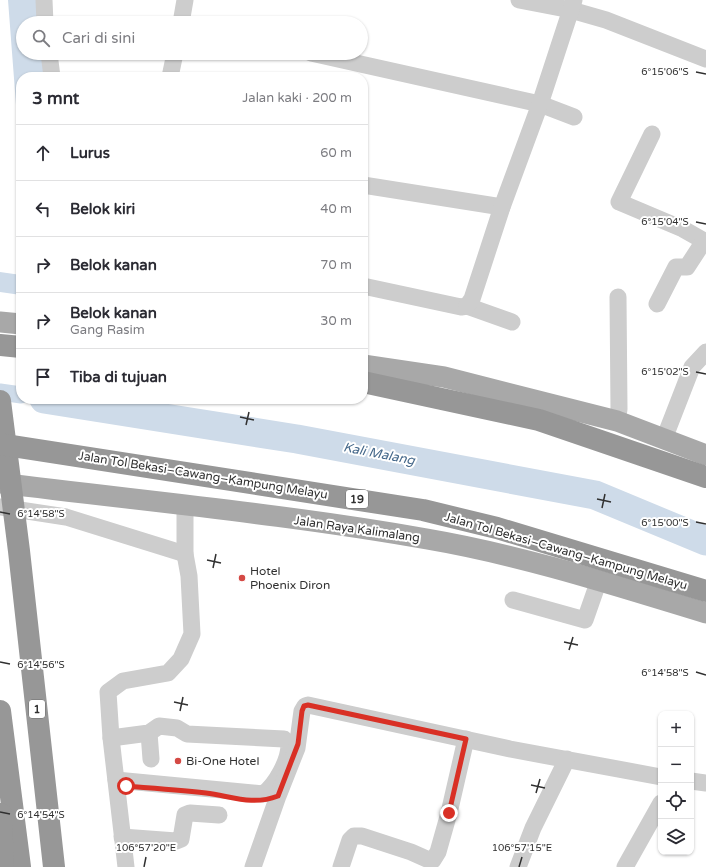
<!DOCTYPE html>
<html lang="id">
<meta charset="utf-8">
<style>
:root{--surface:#fff;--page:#f7f7f7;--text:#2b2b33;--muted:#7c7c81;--line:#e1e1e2}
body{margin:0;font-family:"Varela Round",sans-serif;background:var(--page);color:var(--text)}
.controls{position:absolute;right:12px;bottom:12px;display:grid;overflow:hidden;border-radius:8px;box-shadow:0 1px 3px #0004}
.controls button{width:36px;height:36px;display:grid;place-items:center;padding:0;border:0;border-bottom:1px solid var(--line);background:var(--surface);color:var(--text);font:20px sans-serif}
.stop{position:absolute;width:12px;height:12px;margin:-9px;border:3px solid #d93025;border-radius:50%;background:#fff}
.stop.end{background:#d93025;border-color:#fff;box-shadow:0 1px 4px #0008}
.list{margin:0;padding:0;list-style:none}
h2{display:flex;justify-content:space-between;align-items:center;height:52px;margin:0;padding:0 16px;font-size:17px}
h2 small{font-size:13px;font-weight:400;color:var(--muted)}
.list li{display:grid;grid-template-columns:26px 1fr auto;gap:12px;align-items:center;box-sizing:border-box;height:56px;padding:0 16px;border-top:1px solid var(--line)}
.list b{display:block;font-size:15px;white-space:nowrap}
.list p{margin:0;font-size:13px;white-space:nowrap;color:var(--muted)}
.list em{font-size:13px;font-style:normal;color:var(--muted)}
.icon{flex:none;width:22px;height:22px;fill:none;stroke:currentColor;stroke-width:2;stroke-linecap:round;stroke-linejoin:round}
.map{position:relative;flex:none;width:706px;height:867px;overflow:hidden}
.search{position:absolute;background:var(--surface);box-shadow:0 1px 3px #0004;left:16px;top:16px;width:352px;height:44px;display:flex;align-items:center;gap:10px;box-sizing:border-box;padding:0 14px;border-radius:22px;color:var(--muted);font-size:15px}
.panel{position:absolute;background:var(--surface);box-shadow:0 1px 3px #0004;left:16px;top:72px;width:352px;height:332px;border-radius:16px}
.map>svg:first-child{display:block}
.water{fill:#cedbe9}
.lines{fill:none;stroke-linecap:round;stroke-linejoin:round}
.canal{stroke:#cedbe9;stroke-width:17}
.river{stroke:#cedbe9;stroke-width:29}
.minor{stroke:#cdcdcd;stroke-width:17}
.major{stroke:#a8a8a8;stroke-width:21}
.highway{stroke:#979797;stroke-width:22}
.route{stroke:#d93025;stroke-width:5}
.ticks{fill:none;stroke:#303030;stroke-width:1.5}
.poi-dot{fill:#d44944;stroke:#fff;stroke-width:1.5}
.labels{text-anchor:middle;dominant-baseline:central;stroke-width:4;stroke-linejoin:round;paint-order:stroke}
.shield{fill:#fff;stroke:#6e6e6e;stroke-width:1}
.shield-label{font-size:11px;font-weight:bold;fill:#303030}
.street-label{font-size:12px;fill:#303030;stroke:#fff}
.poi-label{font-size:12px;fill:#303030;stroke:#fff;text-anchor:start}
.water-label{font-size:13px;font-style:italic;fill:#45688a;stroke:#fff}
.ticks-label{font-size:10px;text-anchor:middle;fill:#303030;stroke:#fff;stroke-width:4;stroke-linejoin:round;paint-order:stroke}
</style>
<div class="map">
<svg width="706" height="867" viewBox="0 0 706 867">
<rect width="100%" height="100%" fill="#fff"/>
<!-- water -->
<g class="water">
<path d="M8,0H36L38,23H23V53H42L45,77H21V170Z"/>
<path d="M0,272L21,275V295L0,292Z"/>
</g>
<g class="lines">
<!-- canal -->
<path class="canal" d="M0,392L21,395"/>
<!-- river -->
<path class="river" d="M44,399L297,439L595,495L706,541"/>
<!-- minor -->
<g class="minor">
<path d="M44,0L45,23"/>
<path d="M519,0L571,10L606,20L706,59"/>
<path d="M181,23L185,0"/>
<path d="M49,53L52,77"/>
<path d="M311,53L540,104L574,117"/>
<path d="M170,77L175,53"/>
<path d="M652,134L619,202L683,229L706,242"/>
<path d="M363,185L502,207"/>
<path d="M363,286L461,307L467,306L512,322"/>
<path d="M657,304L676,267H687L704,241"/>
<path d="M467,306L472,299L502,207L540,104L574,0"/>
<path d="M617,421L619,409L618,297"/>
<path d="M664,439L692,367L706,352"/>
<path d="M0,507L66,517L185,554"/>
<path d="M513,600L585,620L599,580"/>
<path d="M149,733L151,759"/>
<path d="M111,738L149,733L159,726L177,728L187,734L284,739L289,745C289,760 276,785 263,794L116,780"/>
<path d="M691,781L706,783"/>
<path d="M122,837L176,841L181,839L185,815L190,813L219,815"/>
<path d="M126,867L111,738L108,692L123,681L168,673L181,659L192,634L189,576L185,554V504"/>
<path d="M253,867L278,796L297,748L302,711L305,706L308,705L510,749L661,777"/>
<path d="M341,867L350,840L354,836H362L411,852L429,860H433L438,852L449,813L466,739"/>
<path d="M518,867L533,828L567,759"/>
<path d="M625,867L661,803"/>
</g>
<!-- major -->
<g class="major">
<path d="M0,322L21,324"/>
<path d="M363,365L444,377L617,421L706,455"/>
<path d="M0,483C142,501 286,514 427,539C521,555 614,585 706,613"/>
</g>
<!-- highway -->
<g class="highway">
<path d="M0,345L21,347"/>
<path d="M363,382L539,420L706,477"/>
<path d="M0,401L19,551L54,867"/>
<path d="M0,444L423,510L497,528L706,591"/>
<path d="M0,711L20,867"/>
<path d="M1,814L3,867"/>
</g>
</g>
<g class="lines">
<!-- route -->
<path class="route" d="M126,786C152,788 179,790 206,793C231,796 252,806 278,796L298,744L302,711L304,706L308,705L466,739L449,813"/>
</g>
<!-- ticks -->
<path class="ticks" d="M696,72L706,74M696,222L706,224M696,372L706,374M240,417L254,420M246,425L249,412M597,499L611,502M602,508L605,494M0,512L10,514M696,522L706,524M207,560L221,563M213,568L216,554M564,642L578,645M569,650L573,637M0,662L10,664M696,672L706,675M174,702L188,705M180,711L183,697M531,785L545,788M536,793L540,779M0,812L10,814M144,867L146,857M519,867L522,857"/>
<!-- markers -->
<g class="poi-dot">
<circle cx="242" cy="578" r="4"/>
<circle cx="178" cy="761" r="4"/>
</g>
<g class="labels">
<!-- shield labels -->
<g class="shield">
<rect x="346" y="490" width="22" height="18" rx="3"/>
<rect x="29" y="700" width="16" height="18" rx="3"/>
</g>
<g class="shield-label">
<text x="357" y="499">19</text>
<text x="37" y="709">1</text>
</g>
<!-- street labels -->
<g class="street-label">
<text transform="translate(203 475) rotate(9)">Jalan Tol Bekasi–Cawang–Kampung Melayu</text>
<text transform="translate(357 529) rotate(8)">Jalan Raya Kalimalang</text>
<text transform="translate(566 551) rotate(16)">Jalan Tol Bekasi–Cawang–Kampung Melayu</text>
</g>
<!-- poi labels -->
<g class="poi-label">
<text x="250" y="571">Hotel<tspan x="250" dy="14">Phoenix Diron</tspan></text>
<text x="186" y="761">Bi-One Hotel</text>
</g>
<!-- water labels -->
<g class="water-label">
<text transform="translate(379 454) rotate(11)">Kali Malang</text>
</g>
</g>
<g class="ticks-label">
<text x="665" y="75">6°15'06"S</text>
<text x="665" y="225">6°15'04"S</text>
<text x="665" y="375">6°15'02"S</text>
<text x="41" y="517">6°14'58"S</text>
<text x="665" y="526">6°15'00"S</text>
<text x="41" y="668">6°14'56"S</text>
<text x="665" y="676">6°14'58"S</text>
<text x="41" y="818">6°14'54"S</text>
<text x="146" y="851">106°57'20"E</text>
<text x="522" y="851">106°57'15"E</text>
</g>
</svg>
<div class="controls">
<button>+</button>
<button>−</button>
<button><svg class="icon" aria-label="locate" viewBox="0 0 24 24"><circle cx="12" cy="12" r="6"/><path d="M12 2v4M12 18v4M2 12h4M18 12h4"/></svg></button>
<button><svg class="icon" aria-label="layers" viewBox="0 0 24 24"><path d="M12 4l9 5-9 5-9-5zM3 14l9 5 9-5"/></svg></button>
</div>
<div class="stop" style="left:126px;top:786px"></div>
<div class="stop end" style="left:449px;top:813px"></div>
<div class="search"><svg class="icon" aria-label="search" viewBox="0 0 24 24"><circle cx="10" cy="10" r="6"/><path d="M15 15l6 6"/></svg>Cari di sini</div>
<section class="panel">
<h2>3 mnt<small>Jalan kaki · 200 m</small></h2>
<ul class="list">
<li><svg class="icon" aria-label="ahead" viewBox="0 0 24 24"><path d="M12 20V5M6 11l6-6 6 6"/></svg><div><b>Lurus</b></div><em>60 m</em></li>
<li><svg class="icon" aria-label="left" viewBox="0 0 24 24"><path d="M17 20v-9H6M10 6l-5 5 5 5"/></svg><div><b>Belok kiri</b></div><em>40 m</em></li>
<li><svg class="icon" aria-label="right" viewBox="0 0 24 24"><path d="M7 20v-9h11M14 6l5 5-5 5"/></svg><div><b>Belok kanan</b></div><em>70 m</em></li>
<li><svg class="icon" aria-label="right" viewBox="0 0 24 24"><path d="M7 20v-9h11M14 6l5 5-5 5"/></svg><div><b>Belok kanan</b><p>Gang Rasim</p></div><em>30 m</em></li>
<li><svg class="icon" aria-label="arrive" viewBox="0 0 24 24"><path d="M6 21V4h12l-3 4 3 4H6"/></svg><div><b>Tiba di tujuan</b></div></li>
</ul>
</section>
</div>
